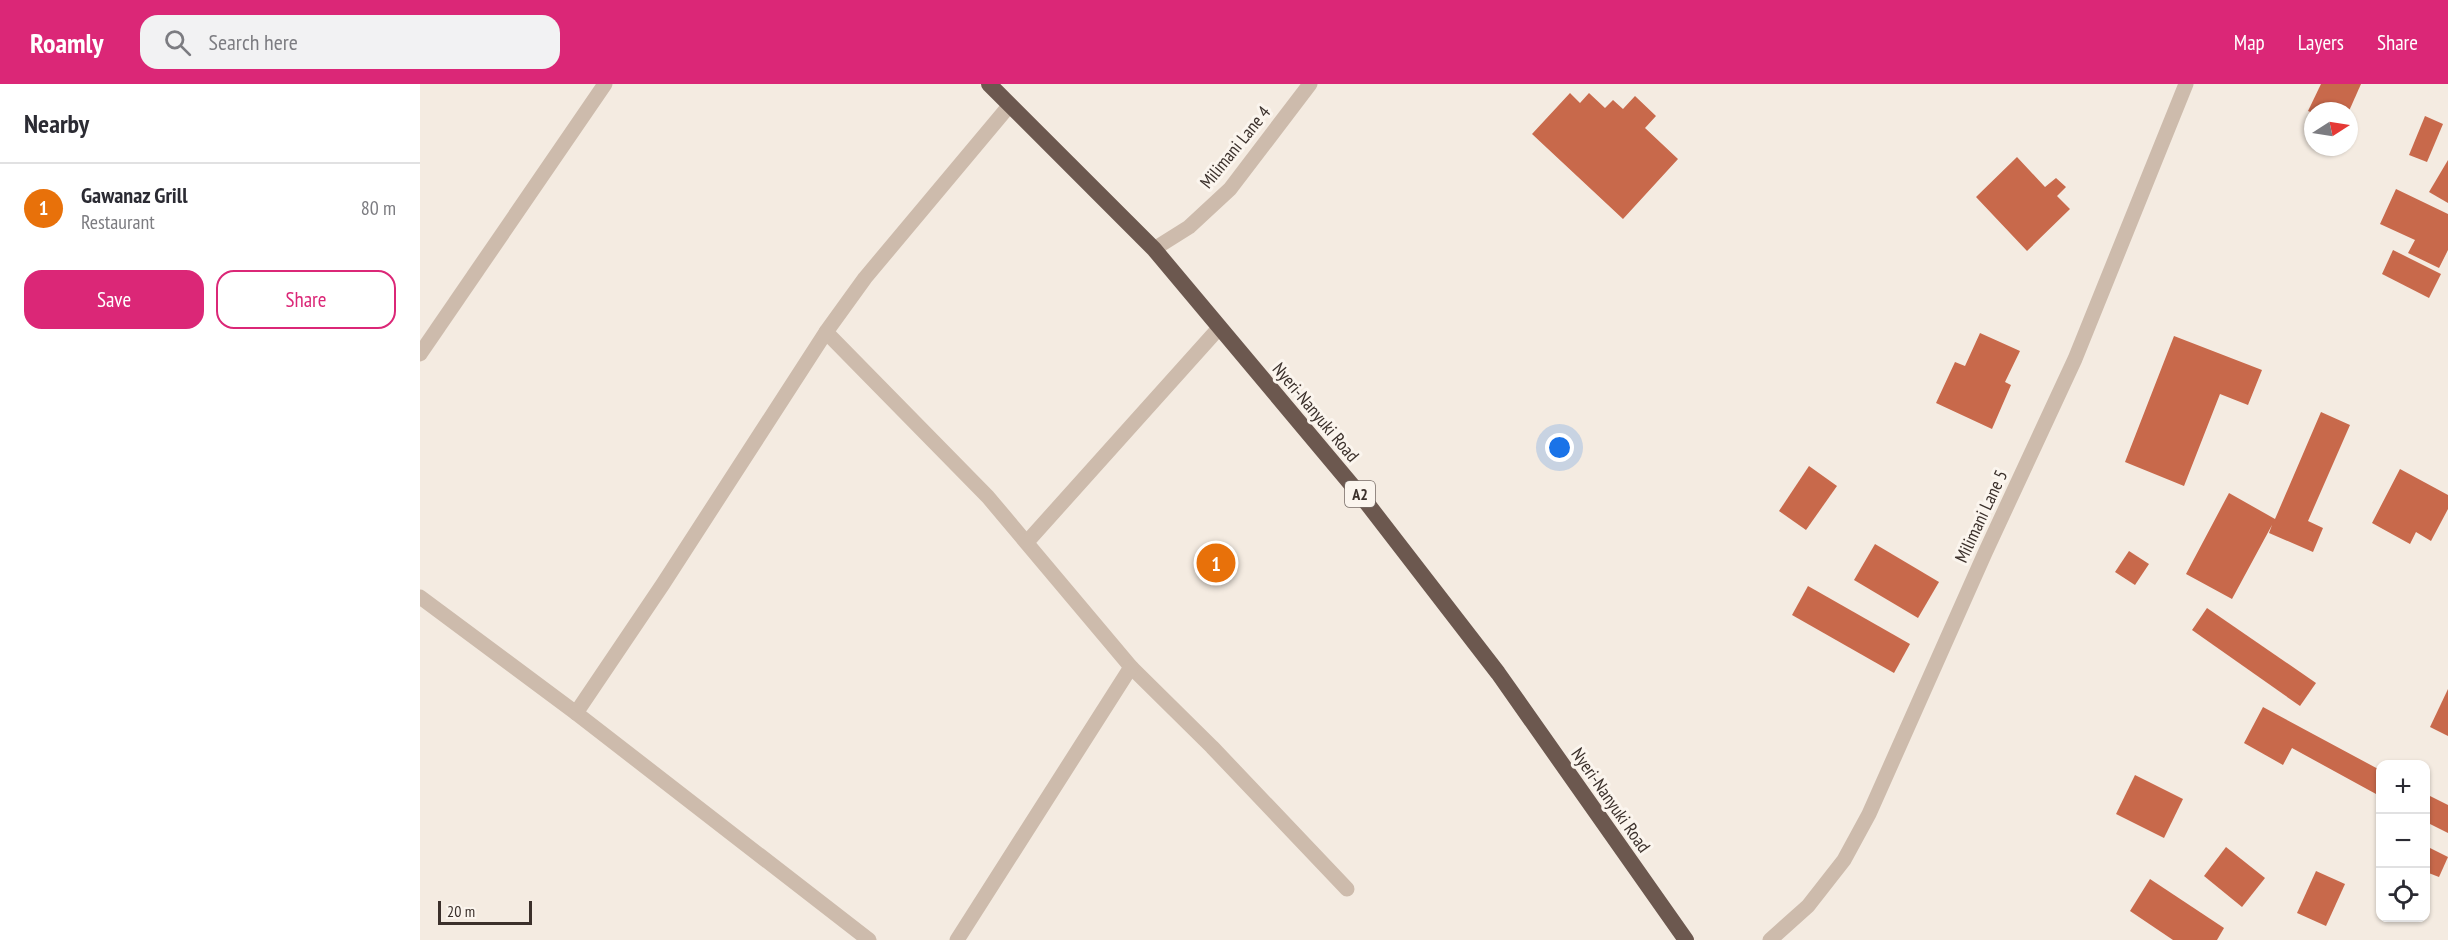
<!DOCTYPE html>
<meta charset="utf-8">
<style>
:root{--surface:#fff;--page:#f2f2f3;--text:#2b2b33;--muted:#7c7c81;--line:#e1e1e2;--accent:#db2777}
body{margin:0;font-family:"PT Sans Narrow",sans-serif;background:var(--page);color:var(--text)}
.controls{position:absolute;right:18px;bottom:18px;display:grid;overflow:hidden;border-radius:12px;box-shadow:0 2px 4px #0004}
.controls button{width:54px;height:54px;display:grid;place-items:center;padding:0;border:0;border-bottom:2px solid var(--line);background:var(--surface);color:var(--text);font:30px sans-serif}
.compass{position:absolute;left:1884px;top:18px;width:54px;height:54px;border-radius:50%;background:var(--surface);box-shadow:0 2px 4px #0004;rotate:78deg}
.scale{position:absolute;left:18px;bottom:15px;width:94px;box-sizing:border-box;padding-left:6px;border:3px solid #3b302b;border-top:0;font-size:16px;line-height:21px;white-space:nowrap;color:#3b302b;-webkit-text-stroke:4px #fbf5ee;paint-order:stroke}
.you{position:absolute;left:1140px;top:364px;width:21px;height:21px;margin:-15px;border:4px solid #fff;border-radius:50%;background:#1a73e8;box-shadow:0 0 0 9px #1a73e833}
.badge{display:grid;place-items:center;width:39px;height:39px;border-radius:50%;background:var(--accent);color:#fff;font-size:20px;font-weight:700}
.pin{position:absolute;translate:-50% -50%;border:3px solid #fff;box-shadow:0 2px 6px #0006}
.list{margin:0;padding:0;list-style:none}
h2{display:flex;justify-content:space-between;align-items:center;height:78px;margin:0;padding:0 24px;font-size:26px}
h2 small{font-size:20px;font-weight:400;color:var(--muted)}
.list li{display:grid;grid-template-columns:39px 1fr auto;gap:18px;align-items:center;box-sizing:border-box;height:90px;padding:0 24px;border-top:2px solid var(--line)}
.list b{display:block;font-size:22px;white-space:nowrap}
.list p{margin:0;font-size:20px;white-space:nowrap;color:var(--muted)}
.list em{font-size:20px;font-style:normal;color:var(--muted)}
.actions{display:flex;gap:12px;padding:18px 24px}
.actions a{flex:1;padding:14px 0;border:2px solid var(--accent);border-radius:18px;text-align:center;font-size:21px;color:var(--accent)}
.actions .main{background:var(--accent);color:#fff}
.icon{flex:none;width:33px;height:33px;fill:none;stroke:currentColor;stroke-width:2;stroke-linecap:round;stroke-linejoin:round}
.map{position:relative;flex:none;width:2028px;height:856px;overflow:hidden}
header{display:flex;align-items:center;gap:36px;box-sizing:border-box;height:84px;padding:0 30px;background:var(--accent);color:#fff}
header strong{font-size:28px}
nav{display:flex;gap:33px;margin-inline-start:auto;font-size:21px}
.search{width:420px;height:54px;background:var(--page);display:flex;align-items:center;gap:15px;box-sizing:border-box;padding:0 21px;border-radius:18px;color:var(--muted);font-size:22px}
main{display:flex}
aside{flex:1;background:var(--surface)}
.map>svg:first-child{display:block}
.building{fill:#c8694b}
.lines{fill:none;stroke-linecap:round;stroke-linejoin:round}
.minor{stroke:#cdbbac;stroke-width:15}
.trunk{stroke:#6c584f;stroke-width:16}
.labels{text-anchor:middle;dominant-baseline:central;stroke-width:6;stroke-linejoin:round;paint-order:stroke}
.shield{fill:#fbf5ee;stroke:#756b66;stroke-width:1.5}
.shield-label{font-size:16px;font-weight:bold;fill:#3b302b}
.street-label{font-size:18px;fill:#3b302b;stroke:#fbf5ee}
</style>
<header>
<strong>Roamly</strong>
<div class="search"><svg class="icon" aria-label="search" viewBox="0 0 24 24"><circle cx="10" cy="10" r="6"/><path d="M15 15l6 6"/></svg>Search here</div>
<nav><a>Map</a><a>Layers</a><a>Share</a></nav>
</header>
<main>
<aside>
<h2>Nearby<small></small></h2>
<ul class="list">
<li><span class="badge" style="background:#e8710a">1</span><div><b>Gawanaz Grill</b><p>Restaurant</p></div><em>80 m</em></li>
</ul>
<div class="actions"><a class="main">Save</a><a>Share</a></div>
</aside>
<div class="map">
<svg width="2028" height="856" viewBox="0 0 2028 856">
<rect width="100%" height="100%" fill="#f4ebe1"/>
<!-- building -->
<g class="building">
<path d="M1901,0H1941L1929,27L1893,29L1888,27Z"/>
<path d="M1150,9L1160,19L1169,9L1185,24L1193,16L1203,25L1215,12L1236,32L1225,44L1258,75L1203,135L1112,50Z"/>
<path d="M2005,32L2023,40L2007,78L1989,71Z"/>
<path d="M1597,73L1625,103L1636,94L1646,103L1637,112L1650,125L1607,167L1556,113Z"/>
<path d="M2028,76V119L2009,108Z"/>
<path d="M1976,105L2028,130V166L2019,184L1988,169L1995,156L1960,140Z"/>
<path d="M1973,166L2021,190L2009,214L1962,190Z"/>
<path d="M1560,249L1600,267L1585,298L1591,301L1572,345L1516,319L1535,278L1545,282Z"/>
<path d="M1754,252L1842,286L1828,321L1800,310L1764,402L1705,378Z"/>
<path d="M1901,328L1930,341L1888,437L1903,444L1893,468L1849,449L1852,441L1812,515L1766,490L1809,409L1855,435Z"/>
<path d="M1389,382L1417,402L1386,446L1359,427Z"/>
<path d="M1980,385L2028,411V425L2011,457L1996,448L1990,460L1952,439Z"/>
<path d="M1455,460L1519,498L1498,534L1434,496Z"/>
<path d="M1709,467L1729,480L1715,501L1695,488Z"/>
<path d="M1388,502L1490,560L1474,589L1372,531Z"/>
<path d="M1787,524L1896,599L1880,622L1772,546Z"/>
<path d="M2028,605V652L2010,643Z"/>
<path d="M1843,623L1960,686V702L1956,710L1872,664L1863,681L1824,659Z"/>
<path d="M1715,691L1763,715L1744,754L1696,730Z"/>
<path d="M2006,710L2028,721V749L2006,738Z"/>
<path d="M2006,762L2028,773L2019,793L2006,788Z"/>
<path d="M1806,763L1845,794L1822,823L1784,792Z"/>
<path d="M1896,787L1925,800L1906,842L1877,829Z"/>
<path d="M1730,795L1804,844L1797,856H1753L1710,827Z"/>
</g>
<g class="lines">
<!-- minor -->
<g class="minor">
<path d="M734,165L769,143L810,105L890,0"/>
<path d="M406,248L568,413L711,583L792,663L927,805"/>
<path d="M0,270L185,0"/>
<path d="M607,458L799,244"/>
<path d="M0,513L156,629L449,856"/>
<path d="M156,629L243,500L406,248L445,194L589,22"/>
<path d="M537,856L711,583"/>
<path d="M1350,856L1388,822L1424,776L1449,730L1565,469L1655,275L1766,0"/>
</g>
<!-- trunk -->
<path class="trunk" d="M569,0L734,165L946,418L1078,589L1266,856"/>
</g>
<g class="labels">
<!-- shield labels -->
<rect class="shield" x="925" y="397" width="30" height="26" rx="4.5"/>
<g class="shield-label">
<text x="940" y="410">A2</text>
</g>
<!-- street labels -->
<g class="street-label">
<text transform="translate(815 63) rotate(-51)">Milimani Lane 4</text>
<text transform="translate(896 328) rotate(50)">Nyeri-Nanyuki Road</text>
<text transform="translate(1561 432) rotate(-65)">Milimani Lane 5</text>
<text transform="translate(1191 716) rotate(55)">Nyeri-Nanyuki Road</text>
</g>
</g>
</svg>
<div class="controls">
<button>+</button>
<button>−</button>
<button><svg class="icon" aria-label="locate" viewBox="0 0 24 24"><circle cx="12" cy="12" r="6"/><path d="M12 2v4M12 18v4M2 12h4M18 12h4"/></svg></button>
</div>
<svg class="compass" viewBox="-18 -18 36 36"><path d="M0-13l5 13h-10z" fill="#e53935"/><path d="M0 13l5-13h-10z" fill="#7c7c81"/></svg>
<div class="scale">20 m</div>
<div class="you"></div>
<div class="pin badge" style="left:796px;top:479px;background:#e8710a">1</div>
</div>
</main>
